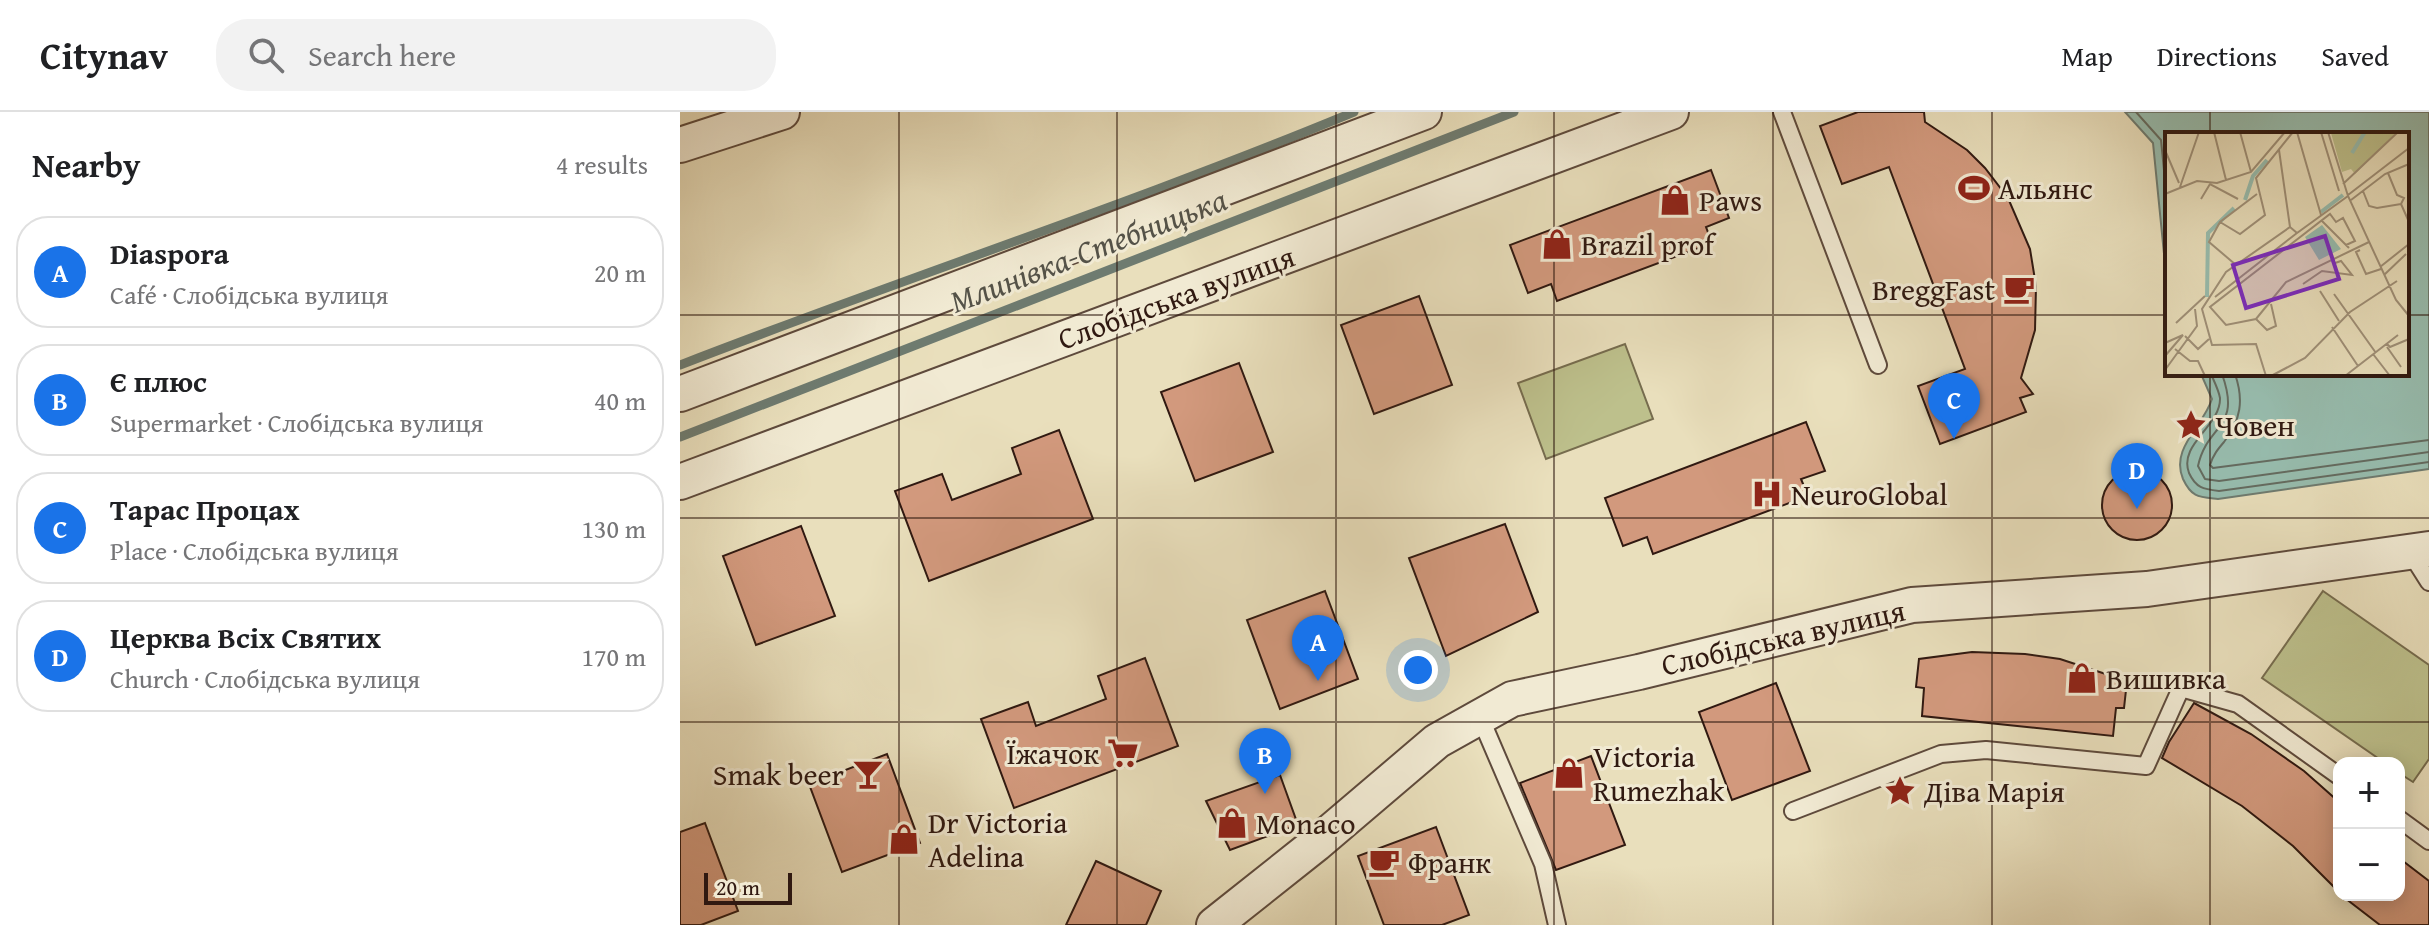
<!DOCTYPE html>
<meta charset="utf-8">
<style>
:root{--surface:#fff;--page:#f2f2f2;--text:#202124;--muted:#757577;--line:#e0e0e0;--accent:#1a73e8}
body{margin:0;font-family:"Gentium Book Plus",serif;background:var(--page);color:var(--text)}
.controls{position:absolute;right:24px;bottom:24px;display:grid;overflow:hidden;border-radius:16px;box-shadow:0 4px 20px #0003}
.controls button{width:72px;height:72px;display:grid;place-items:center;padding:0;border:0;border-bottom:2px solid var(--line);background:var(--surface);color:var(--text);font:40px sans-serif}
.scale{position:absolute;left:24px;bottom:20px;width:88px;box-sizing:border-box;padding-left:8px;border:4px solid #301911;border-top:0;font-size:22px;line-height:28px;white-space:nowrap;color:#301911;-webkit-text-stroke:6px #f1ead3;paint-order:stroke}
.you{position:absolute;left:738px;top:558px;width:28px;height:28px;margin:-20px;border:6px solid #fff;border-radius:50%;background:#1a73e8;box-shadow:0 0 0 12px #1a73e833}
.badge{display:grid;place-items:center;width:52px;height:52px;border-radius:50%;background:var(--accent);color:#fff;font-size:26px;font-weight:700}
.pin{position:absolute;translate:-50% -66px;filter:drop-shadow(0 2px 4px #0008)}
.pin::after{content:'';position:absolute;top:42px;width:28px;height:24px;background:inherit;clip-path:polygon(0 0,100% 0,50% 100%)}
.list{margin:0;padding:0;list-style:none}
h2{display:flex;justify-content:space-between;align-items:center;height:104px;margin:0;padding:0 32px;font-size:34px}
h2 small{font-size:26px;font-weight:400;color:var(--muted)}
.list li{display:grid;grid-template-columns:52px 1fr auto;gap:24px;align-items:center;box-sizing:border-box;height:112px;margin:0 16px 16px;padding:0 16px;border:2px solid var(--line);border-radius:32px}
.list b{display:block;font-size:30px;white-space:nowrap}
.list p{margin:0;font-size:26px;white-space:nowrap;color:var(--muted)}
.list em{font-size:26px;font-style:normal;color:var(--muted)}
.icon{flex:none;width:44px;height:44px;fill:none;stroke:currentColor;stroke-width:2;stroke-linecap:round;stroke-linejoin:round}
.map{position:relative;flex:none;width:1749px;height:813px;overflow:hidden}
header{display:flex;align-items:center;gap:48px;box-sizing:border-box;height:112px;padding:0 40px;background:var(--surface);border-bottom:2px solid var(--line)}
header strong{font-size:38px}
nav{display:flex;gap:44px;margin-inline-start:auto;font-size:28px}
.search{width:560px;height:72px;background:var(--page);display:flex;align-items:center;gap:20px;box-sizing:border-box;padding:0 28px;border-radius:32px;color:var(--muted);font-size:30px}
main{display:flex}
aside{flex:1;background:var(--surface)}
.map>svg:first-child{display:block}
.green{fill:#bdc08c;stroke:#766c4e;stroke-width:2}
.water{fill:#97bdaf;stroke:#6e7b70;stroke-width:2}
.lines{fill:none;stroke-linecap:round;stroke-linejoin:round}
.shore{stroke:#646b60;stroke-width:2}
.stream{stroke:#6e7b70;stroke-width:9}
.building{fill:#d2997d;stroke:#301911;stroke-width:2}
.service-casing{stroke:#5e4a3c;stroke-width:20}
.minor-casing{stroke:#5e4a3c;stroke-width:38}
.service{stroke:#f1ead3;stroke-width:16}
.minor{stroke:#f1ead3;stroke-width:34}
.grid{fill:none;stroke:#301911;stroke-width:2;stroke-opacity:0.55}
.labels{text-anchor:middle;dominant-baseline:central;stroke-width:6;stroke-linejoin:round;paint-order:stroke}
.poi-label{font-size:30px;fill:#301911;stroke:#f1ead3;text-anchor:start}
.street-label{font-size:30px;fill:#301911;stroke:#f1ead3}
.water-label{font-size:32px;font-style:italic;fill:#545248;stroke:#f1ead3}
.inset-river{fill:none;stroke:#97bdaf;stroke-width:4}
.inset-road{fill:none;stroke:#9f9078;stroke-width:2}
.view{fill:#7b2cbf;fill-opacity:0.15;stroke:#7b2cbf;stroke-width:4}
.inset-edge{fill:none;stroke:#301911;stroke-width:4}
</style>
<header>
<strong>Citynav</strong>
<div class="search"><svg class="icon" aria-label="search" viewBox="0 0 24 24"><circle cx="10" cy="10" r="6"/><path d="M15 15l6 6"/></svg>Search here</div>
<nav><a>Map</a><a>Directions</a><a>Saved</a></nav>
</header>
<main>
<aside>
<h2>Nearby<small>4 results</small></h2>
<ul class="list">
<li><span class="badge">A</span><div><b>Diaspora</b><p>Café · Слобідська вулиця</p></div><em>20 m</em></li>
<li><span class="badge">B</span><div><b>Є плюс</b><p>Supermarket · Слобідська вулиця</p></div><em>40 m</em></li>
<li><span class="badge">C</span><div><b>Тарас Процах</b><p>Place · Слобідська вулиця</p></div><em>130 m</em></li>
<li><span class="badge">D</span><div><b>Церква Всіх Святих</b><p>Church · Слобідська вулиця</p></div><em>170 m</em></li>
</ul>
</aside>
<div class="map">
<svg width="1749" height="813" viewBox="0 0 1749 813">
<rect width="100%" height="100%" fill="#e9dfbc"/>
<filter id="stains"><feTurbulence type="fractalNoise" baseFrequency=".0025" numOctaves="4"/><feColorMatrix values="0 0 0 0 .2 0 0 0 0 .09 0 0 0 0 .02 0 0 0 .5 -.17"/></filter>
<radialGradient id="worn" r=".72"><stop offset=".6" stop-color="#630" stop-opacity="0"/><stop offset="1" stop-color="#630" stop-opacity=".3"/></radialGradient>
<!-- green -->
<g class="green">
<path d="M945,232L973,307L866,347L838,271Z"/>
<path d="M1643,479L1749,553V647L1733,670L1719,661V651H1705L1582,566Z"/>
</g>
<!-- water -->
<path class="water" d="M1445,0H1749V357L1538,387C1519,385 1512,386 1503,367C1490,336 1523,315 1532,287L1521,262H1727V22H1487V172L1473,31Z"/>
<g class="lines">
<!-- shore -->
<g class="shore">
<path d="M1456,0L1481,28L1487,89"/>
<path d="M1531,262C1534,269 1539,279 1540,286C1541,314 1498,332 1509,361C1516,376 1523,377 1539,379L1749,350"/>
<path d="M1542,262C1562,318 1527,311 1518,354L1525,367L1539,369L1749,340"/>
<path d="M1555,262C1564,288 1561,308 1544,330C1538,337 1533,343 1530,353L1533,356L1749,328"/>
</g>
<!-- stream -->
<g class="stream">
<path d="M0,253C224,166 452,92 674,0"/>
<path d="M0,325L834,0"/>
</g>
</g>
<!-- building -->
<g class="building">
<path d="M1178,0H1244L1245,10L1287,38L1305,56L1328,86L1350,137L1356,174L1355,218L1341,266L1353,282L1340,286L1346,300L1260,332L1238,274L1285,257L1209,55L1162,72L1140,14Z"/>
<path d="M1031,58L1049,106L1026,115L1032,131L877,189L871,172L848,181L830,133Z"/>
<path d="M739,184L772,273L694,302L661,213Z"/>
<path d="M559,251L593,340L515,369L481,280Z"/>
<path d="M1126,310L1145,359L1121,367L1128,384L973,442L967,425L943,434L925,386Z"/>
<path d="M379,318L413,407L249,469L215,379L262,362L272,388L341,362L332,336Z"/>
<circle cx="1457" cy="393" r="35"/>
<path d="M825,412L858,500L766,544L729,446Z"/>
<path d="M121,414L155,504L76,533L43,444Z"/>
<path d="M645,479L678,567L600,597L567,508Z"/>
<path d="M1292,540L1345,542L1380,547L1447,569L1444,596H1436L1433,624L1242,604L1244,576L1236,575L1239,547Z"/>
<path d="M465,546L498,634L334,696L301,607L348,590L356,614L426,587L418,564Z"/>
<path d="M1096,571L1130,659L1052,688L1019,600Z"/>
<path d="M1514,591L1571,622L1624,659L1659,690V780L1613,734L1562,694L1482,646L1489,630Z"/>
<path d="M207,642L240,731L162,760L129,672Z"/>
<path d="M911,644L945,733L876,758L840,671Z"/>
<path d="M600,663L618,713L550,738L526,689Z"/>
<path d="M25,711L58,799L21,813H0V720Z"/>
<path d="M756,715L789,803L762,813H704L678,744Z"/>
<path d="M1719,746L1749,769V813H1700L1661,783H1719Z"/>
<path d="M416,749L481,779L466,813H386Z"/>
</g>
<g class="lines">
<defs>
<g id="service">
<path d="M1102,0L1198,253"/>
<path d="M1730,440L1749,470"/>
<path d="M800,605L863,752L877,813"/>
<path d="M1113,699L1261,642L1306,638L1466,654L1501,576L1558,592L1659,664"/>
<path d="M1719,707L1749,729"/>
</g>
<g id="minor">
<path d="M0,33L102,0"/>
<path d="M0,282L744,0"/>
<path d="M0,370L991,0"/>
<path d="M534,813L636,732L757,629L832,587L959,560L1232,493L1467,477L1749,437"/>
</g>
</defs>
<!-- service casing -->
<use href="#service" class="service-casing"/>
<!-- minor casing -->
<use href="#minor" class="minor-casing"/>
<!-- service -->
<use href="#service" class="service"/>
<!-- minor -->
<use href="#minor" class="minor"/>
</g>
<!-- grid -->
<path class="grid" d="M219,0V813M437,0V813M656,0V813M874,0V813M1093,0V813M1312,0V813M1530,0V22M0,203H1487M1727,203H1749M1530,262V813M0,406H1749M0,610H1749"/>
<!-- icons -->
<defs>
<symbol id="stadium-bare" viewBox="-9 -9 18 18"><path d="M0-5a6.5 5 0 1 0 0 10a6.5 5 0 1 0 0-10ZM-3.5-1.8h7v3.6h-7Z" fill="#8f2418" stroke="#f1ead3" stroke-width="2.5" paint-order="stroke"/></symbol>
<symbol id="shop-bare" viewBox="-9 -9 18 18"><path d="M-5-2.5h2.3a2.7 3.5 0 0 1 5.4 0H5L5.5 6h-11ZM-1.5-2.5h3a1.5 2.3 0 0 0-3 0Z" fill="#8f2418" stroke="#f1ead3" stroke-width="2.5" paint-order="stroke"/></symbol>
<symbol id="cafe-bare" viewBox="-9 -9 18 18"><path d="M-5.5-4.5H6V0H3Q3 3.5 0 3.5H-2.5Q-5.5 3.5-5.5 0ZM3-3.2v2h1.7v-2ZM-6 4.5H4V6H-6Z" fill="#8f2418" stroke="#f1ead3" stroke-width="2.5" paint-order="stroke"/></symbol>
<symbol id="sight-bare" viewBox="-9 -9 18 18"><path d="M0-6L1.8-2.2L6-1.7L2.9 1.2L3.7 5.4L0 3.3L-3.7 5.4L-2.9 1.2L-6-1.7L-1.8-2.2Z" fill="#8f2418" stroke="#f1ead3" stroke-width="2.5" paint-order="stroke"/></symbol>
<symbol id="hospital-bare" viewBox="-9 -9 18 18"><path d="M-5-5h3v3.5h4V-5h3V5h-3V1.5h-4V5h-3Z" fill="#8f2418" stroke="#f1ead3" stroke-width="2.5" paint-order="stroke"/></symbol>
<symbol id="supermarket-bare" viewBox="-9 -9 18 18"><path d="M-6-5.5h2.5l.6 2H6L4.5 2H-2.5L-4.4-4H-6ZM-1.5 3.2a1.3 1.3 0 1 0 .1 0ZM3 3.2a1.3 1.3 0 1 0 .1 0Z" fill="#8f2418" stroke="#f1ead3" stroke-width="2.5" paint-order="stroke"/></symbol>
<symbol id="bar-bare" viewBox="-9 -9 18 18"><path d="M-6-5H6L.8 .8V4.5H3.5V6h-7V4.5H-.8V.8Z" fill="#8f2418" stroke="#f1ead3" stroke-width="2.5" paint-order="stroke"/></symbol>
</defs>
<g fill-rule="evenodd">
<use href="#stadium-bare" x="1272" y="54" width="44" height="44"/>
<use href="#shop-bare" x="973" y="66" width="44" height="44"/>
<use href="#shop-bare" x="855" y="110" width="44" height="44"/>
<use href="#cafe-bare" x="1317" y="155" width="44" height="44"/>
<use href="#sight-bare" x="1489" y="291" width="44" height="44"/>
<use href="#hospital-bare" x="1065" y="360" width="44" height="44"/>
<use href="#shop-bare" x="1380" y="544" width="44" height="44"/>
<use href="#supermarket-bare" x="421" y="619" width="44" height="44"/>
<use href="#shop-bare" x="867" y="639" width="44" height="44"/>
<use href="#bar-bare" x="166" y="640" width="44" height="44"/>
<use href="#sight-bare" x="1198" y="657" width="44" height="44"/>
<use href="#shop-bare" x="530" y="689" width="44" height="44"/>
<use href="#shop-bare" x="202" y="705" width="44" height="44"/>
<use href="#cafe-bare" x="682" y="728" width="44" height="44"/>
</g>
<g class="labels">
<!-- poi labels -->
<g class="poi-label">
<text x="1318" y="76">Альянс</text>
<text x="1019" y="88">Paws</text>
<text x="901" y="132">Brazil prof</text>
<text x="1315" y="177" text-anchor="end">BreggFast</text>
<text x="1535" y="313">Човен</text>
<text x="1111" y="382">NeuroGlobal</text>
<text x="1426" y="566">Вишивка</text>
<text x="419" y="641" text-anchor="end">Їжачок</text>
<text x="913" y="644">Victoria<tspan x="913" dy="34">Rumezhak</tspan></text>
<text x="164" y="662" text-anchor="end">Smak beer</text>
<text x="1244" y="679">Діва Марія</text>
<text x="248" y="710">Dr Victoria<tspan x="248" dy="34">Adelina</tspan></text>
<text x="576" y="711">Monaco</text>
<text x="728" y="750">Франк</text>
</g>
<!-- street labels -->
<g class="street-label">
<text transform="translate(496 185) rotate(-20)">Слобідська вулиця</text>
<text transform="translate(1103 525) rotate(-13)">Слобідська вулиця</text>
</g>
<!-- water labels -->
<g class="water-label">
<text transform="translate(408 138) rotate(-21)">Млинівка-Стебницька</text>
</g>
</g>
<!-- overview -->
<g transform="translate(1485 20)">
<rect width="244" height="244" fill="#e9dfbc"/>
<path d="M232,0L190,42L186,37L177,40L166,1Z" fill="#bdc08c"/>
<path d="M157,93L176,117L154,128L140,105Z" fill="#97bdaf"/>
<path class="inset-river" d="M187,21L200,0M80,68L88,44L102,28M156,80L178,63M42,165L43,101L69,76"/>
<path class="inset-road" d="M49,0L61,48M75,0L86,40M132,0L156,83M156,0L174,59M163,0L183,64L231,168L244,184M0,18L14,51M114,18L125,95M223,41L232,63L239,66L236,72L244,90M178,52L233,0M15,55L34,0M198,59L204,74L212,76L236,72M0,62L32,49L52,51L86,40L120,0M183,63L244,16M36,67L45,52L73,67M186,68L220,42L244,32M157,89L184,116M55,90L75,102L100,83L91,46L128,0M181,113L190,109L178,86L171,90L165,82L45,175L61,193L91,187L121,150L204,110M195,118L191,120L201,142L216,137M71,133L44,110L55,90L92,62M215,135L244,112M219,143L241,122M138,152L157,139L187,143L176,129L170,131M155,159L174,189M169,162L211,221M50,165L132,101M91,187L102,198L111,194L106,172M11,191L40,164M167,195L193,234M20,204L33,217L44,207M0,211L18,203L0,224M222,212L225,215L244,207M222,215L236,235M10,217L25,229H33L40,244M208,222L225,244M0,238L32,194L30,177M20,244H46M101,244L91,212L47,213L37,177L61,140L125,95L132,101L183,64M106,244L140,226L185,180L232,149M180,244L233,203"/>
<path class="view" d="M160,104L174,147L81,176L68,133Z"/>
<rect width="244" height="244" class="inset-edge"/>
</g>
<rect width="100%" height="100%" filter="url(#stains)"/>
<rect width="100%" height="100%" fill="url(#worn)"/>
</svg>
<div class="controls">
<button>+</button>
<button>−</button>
</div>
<div class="scale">20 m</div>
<div class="you"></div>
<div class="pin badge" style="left:638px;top:569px">A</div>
<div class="pin badge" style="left:585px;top:682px">B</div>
<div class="pin badge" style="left:1274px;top:327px">C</div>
<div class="pin badge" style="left:1457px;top:397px">D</div>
</div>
</main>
